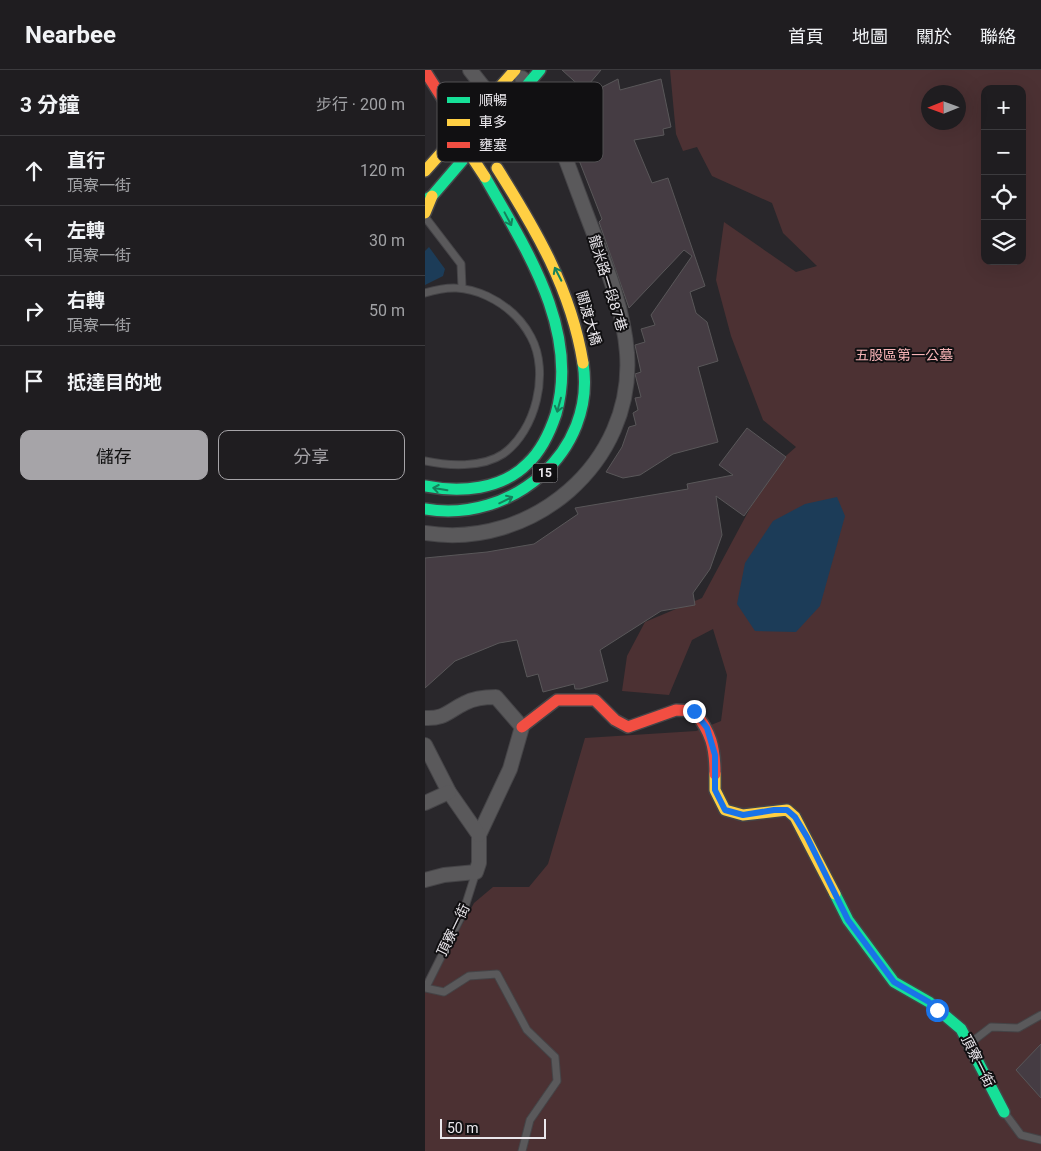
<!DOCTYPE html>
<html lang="zh-TW">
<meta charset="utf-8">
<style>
:root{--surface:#1f1d20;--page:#272629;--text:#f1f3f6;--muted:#a1a2a5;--line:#3c3b3e;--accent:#a6a4a8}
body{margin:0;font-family:Roboto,"Noto Sans TC",sans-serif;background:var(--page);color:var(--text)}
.controls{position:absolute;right:15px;top:15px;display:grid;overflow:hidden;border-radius:10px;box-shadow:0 5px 20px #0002}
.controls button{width:45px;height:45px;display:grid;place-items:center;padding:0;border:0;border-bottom:1px solid var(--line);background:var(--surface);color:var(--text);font:25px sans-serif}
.compass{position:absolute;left:496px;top:15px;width:45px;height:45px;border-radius:50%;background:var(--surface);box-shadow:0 5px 20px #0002;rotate:269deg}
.scale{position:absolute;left:15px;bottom:12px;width:106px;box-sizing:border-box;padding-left:5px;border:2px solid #eae7ec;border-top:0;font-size:14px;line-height:18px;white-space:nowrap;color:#eae7ec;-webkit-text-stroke:4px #111012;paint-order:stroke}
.stop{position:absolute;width:15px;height:15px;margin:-11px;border:4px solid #1a73e8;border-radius:50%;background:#fff}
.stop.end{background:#1a73e8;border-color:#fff;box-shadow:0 1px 5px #0008}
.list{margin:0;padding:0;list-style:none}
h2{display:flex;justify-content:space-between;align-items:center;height:65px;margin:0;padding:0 20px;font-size:21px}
h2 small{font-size:16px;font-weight:400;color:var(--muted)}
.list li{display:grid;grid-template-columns:32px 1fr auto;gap:15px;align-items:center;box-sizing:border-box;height:70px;padding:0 20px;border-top:1px solid var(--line)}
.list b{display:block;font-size:19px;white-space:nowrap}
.list p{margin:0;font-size:16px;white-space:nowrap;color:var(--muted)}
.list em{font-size:16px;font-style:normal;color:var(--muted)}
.actions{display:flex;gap:10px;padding:15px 20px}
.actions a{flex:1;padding:11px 0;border:1px solid var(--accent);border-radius:10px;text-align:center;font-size:18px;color:var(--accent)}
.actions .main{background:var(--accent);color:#111}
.icon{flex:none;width:28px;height:28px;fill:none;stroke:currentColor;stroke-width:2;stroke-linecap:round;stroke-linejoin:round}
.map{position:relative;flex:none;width:616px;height:1081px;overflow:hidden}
header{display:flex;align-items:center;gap:30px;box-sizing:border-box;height:70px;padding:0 25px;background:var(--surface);border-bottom:1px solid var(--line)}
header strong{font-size:24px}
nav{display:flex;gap:28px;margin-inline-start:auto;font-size:18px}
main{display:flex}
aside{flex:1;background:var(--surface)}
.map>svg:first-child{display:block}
.green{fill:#4c3133;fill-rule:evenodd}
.water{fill:#1c3c58}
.building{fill:#453c43;stroke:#595759}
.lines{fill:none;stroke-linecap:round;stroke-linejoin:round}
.lane-casing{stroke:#454447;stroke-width:9}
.street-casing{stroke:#454447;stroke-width:16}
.fast-casing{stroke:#454447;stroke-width:14}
.slow-casing{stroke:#454447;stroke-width:14}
.jam-casing{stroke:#454447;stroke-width:14}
.lane{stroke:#5a595b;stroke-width:7}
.street{stroke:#5a595b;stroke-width:14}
.fast{stroke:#16e098;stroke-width:11}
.slow{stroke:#ffcf43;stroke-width:11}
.jam{stroke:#f24e42;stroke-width:11}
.slow-bridge-casing{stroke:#454447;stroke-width:14;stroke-linecap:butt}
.slow-bridge{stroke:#ffcf43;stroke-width:11}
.oneway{stroke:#14825c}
.route{stroke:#1a73e8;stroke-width:6}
.labels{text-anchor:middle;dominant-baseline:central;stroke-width:4;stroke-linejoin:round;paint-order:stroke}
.shield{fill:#111012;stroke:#a9a6ab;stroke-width:1}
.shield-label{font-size:12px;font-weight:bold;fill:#eae7ec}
.street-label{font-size:14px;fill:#eae7ec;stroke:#111012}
.park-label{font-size:14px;fill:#f7b4b6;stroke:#111012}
.key{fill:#111012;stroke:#525053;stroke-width:1}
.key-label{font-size:14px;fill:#eae7ec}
</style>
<header>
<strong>Nearbee</strong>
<nav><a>首頁</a><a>地圖</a><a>關於</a><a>聯絡</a></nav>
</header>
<main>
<aside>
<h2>3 分鐘<small>步行 · 200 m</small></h2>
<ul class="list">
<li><svg class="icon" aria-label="ahead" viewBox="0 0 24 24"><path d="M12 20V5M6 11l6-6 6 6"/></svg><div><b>直行</b><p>頂寮一街</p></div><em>120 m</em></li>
<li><svg class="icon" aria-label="left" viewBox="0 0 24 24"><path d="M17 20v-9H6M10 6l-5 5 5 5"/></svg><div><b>左轉</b><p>頂寮一街</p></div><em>30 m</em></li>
<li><svg class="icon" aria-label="right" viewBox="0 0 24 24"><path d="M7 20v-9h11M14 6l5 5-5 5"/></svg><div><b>右轉</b><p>頂寮一街</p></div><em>50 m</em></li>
<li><svg class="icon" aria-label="arrive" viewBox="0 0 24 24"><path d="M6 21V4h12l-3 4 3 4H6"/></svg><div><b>抵達目的地</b></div></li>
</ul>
<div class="actions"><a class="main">儲存</a><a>分享</a></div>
</aside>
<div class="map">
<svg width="616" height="1081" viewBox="0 0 616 1081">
<rect width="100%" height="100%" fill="#29272b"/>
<!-- green -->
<path class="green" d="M245,0H616V1081H0V922L49,833L68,817H104L123,794L160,668L271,661L296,651L302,605L288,559L267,570L244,625L197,621L202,586L220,552L277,528L346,399L371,377L338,350L306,266L291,210L299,152L371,202L392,196L358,163L347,133L287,106L272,77L258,81L251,64ZM560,19H597V191H560ZM503,22H534V52H503Z"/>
<!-- water -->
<g class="water">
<path d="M4,177L20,199L18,206L0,215V181Z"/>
<path d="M412,427L420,446L395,536L371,562L330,561L312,534L320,493L348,451L380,434Z"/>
</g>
<!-- building -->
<g class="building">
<path d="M137,0H176L159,20Z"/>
<path d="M193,9L195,20L236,9L246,57L238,59L239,65L209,70L227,113L243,108L280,216L265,222L271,243L282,252L293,291L273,297L293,372L248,384L215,405L198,408L181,402L197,377L204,357L211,355L208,343L213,340L210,328L216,327L210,304L216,302L210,275L220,272L216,259L230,255L226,245L267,186L259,180L204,238L174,152L177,149L134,39Z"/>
<path d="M322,358L361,387L319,446L291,426L297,465L285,499L268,523L270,535L236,541L175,580L183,611L155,619H150L149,614L118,622L113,604L102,607L92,570L74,573L30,591L0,618V488L62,482L109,474L153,444L150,438L263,419L262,414L308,405L294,395Z"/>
<path d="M616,974V1028L591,1000Z"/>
</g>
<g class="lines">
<defs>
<g id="lane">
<path d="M0,147L36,194L37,217"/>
<path d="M0,223C23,216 40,216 62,226C81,235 96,248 106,267C125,302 111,361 78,384C57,398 23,396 0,391"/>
<path d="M1,917L38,843L51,802"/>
<path d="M0,918L19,922L44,906L72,904L102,960L130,987L132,1011L105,1050L97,1081"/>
<path d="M544,974L566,957L593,958L616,945"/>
<path d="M579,1042L596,1065L616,1070"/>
</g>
<g id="street">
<path d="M45,0L71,33"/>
<path d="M0,463C107,480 210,393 202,283C198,230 173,177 155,127C142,93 123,34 97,8"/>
<path d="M0,648C20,649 23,641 40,633C49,628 61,627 71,627L97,657L85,699L54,765V793L51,802L19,805L0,810"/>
<path d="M0,675L24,722L54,765"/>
<path d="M0,733L24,722"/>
</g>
<g id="fast">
<path d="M0,130L7,126L115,0"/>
<path d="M0,416C35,423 77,420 103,393C117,380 125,362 131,344C155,259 100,178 60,107"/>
<path d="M0,439C86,454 172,382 158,293"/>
<path d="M410,824L423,850L469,912L504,932L536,959L579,1042"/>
</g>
<g id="slow">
<path d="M72,98C111,160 146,219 158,293"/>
<path d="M0,101L90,0"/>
<path d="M0,143L7,126"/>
<path d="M290,704V720L300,740L318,745L362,740L370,747L410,824"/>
</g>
<g id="jam">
<path d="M0,1L28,45"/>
<path d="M97,657L132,630H170L190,650L203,657L251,640L269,641C286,662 290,677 290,704"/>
</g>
</defs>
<!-- lane casing -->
<use href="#lane" class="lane-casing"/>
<!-- street casing -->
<use href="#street" class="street-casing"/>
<!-- fast casing -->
<use href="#fast" class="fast-casing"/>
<!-- slow casing -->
<use href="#slow" class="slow-casing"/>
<!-- jam casing -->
<use href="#jam" class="jam-casing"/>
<!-- lane -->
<use href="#lane" class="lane"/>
<!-- street -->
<use href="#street" class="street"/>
<!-- fast -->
<use href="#fast" class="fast"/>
<!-- slow -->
<use href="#slow" class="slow"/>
<!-- jam -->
<use href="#jam" class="jam"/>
<defs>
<path id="slow-bridge" d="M28,45L37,72L60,107"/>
</defs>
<!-- slow-bridge casing -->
<use href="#slow-bridge" class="slow-bridge-casing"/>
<!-- slow-bridge -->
<use href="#slow-bridge" class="slow-bridge"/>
</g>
<!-- one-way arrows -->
<defs><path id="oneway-shaft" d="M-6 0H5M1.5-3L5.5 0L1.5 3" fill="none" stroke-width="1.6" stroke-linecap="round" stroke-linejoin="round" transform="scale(1.25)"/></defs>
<g class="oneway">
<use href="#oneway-shaft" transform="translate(83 149) rotate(62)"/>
<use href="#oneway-shaft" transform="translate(133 204) rotate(-117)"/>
<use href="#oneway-shaft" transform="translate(134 335) rotate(105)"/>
<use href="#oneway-shaft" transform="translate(15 419) rotate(-171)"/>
<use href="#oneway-shaft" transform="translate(81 430) rotate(-26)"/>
</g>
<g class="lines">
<!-- route -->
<path class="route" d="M269,641L282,658L290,685V720L300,740L318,745L349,740H362L370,747L382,767L423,850L469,912L504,932L512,940"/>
</g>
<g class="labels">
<!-- shield labels -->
<rect class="shield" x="107.5" y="393.5" width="25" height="19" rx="4"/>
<g class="shield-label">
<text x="120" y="403">15</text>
</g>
<!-- street labels -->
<g class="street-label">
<text transform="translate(183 213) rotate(73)">龍米路一段87巷</text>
<text transform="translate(164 248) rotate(74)">關渡大橋</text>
<text transform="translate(28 860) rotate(-64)">頂寮一街</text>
<text transform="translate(553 991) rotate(63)">頂寮一街</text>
</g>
<!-- park labels -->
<g class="park-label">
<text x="479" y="285">五股區第一公墓</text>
</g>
</g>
<!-- legend -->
<rect x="12" y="12" width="166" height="80" rx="8" class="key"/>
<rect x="22" y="27" width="23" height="6" fill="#16e098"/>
<rect x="22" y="49" width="23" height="7" fill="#ffcf43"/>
<rect x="22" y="72" width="23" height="6" fill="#f24e42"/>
<g class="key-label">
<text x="54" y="35">順暢</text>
<text x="54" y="57">車多</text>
<text x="54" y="80">壅塞</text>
</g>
</svg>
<div class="controls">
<button>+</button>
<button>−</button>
<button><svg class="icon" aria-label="locate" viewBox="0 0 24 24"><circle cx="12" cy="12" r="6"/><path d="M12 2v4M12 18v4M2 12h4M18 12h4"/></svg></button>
<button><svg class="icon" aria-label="layers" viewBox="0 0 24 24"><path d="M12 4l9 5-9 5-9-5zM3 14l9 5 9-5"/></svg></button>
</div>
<svg class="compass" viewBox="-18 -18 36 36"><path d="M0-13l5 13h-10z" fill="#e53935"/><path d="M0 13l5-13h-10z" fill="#a1a2a5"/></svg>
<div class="scale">50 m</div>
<div class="stop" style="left:512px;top:940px"></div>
<div class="stop end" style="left:269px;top:641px"></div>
</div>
</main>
